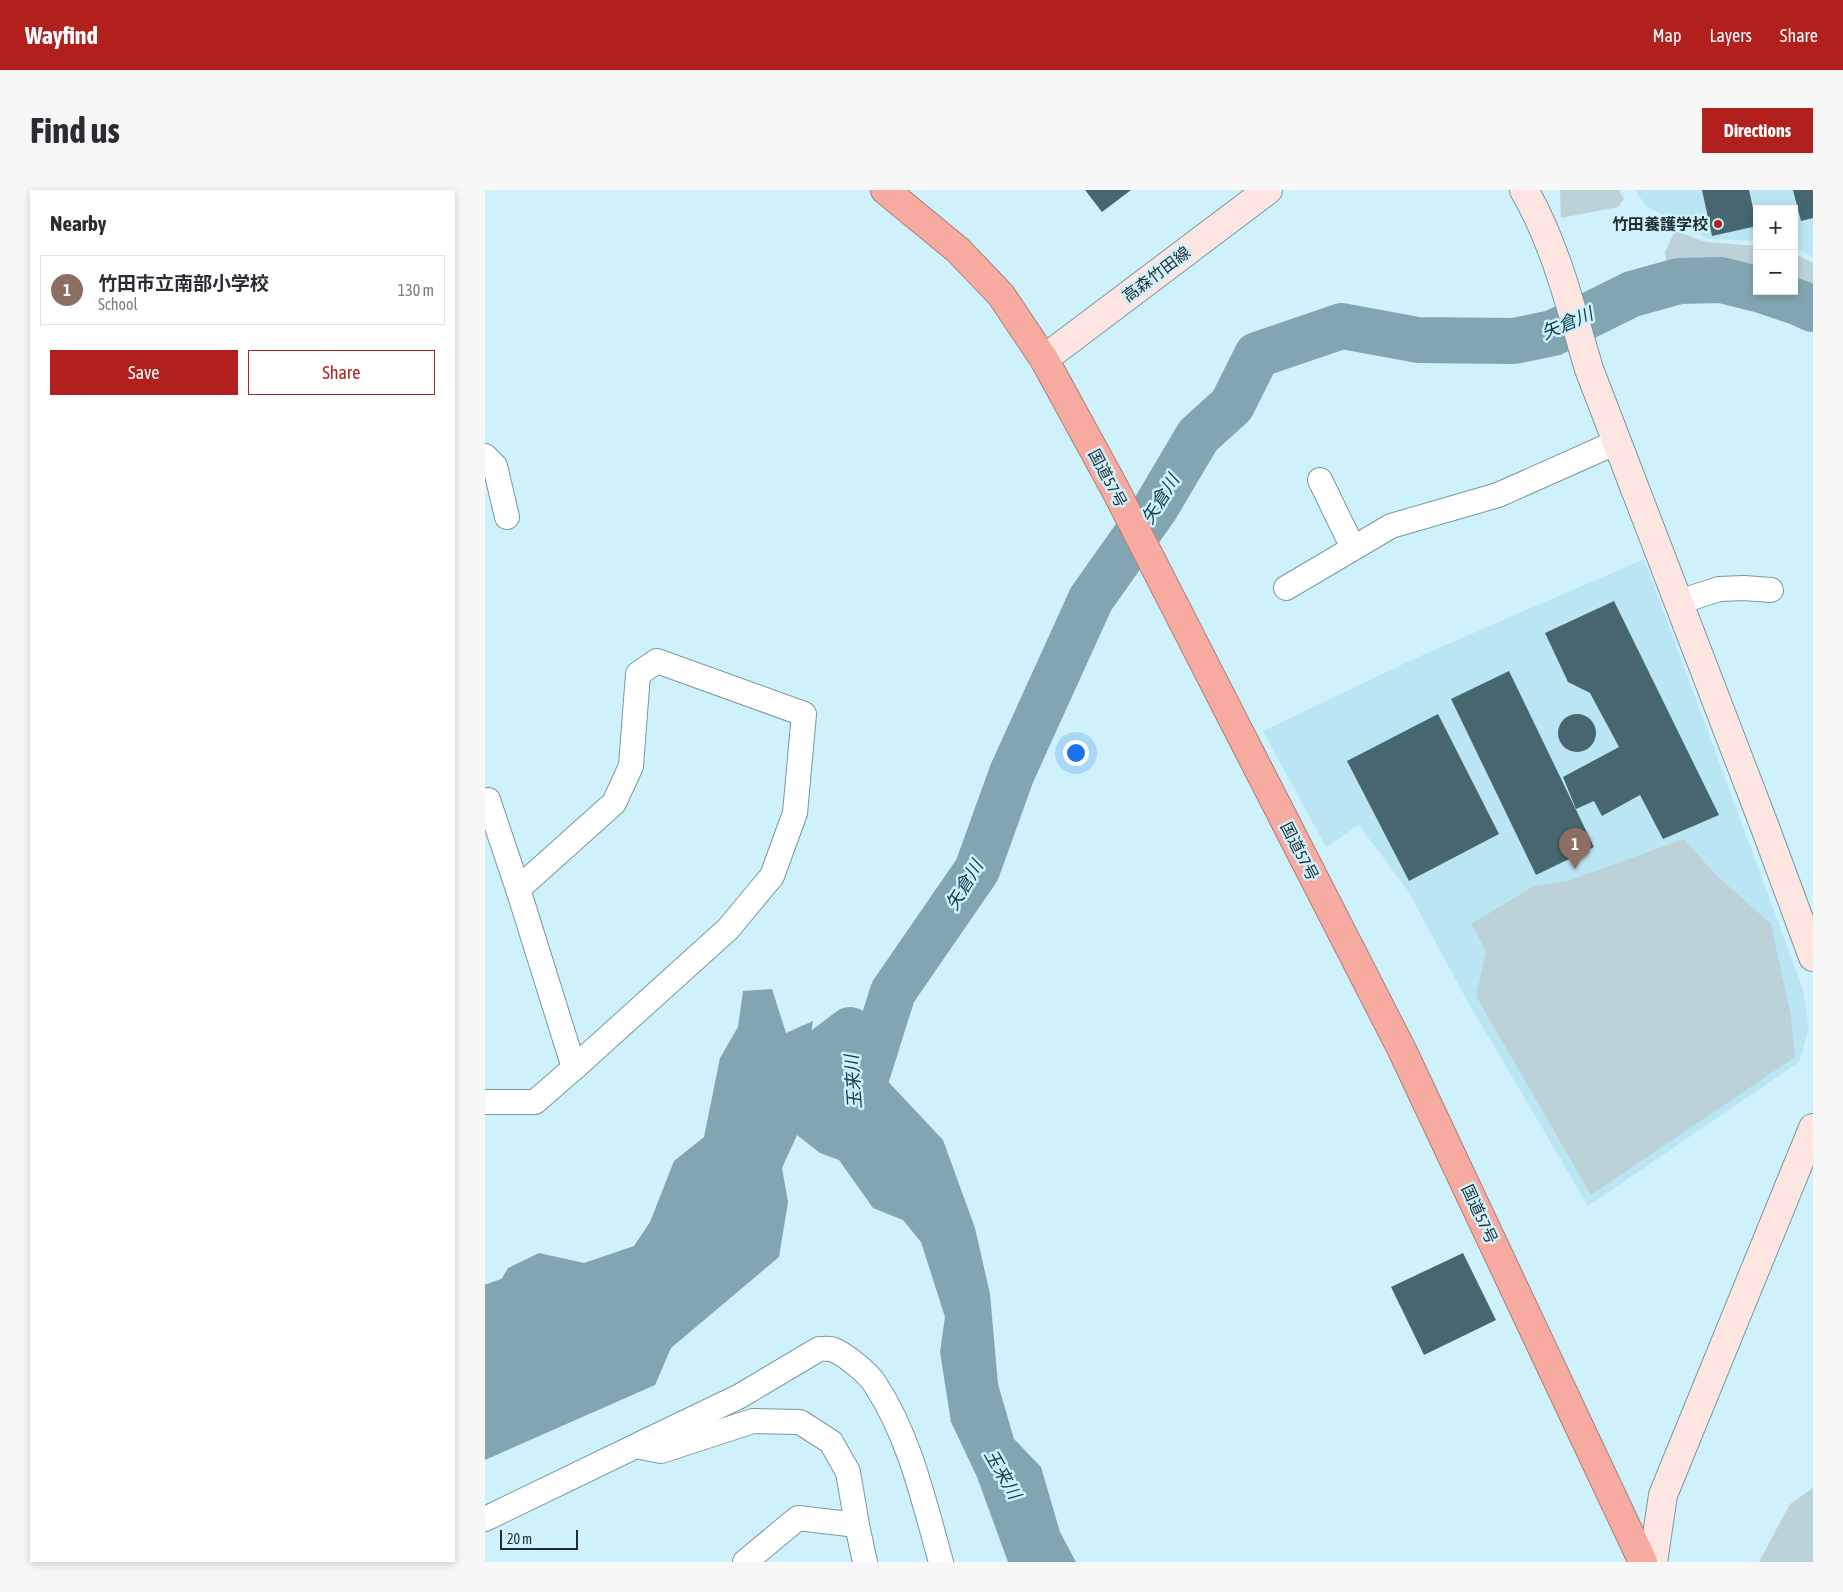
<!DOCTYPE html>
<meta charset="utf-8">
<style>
:root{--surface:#fff;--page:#f7f7f7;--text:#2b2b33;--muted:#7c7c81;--line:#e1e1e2;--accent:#b1201d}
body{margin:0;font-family:"Asap Condensed","Noto Sans JP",sans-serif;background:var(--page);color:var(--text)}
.controls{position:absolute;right:15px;top:15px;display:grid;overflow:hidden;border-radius:0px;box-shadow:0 2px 8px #0003}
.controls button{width:45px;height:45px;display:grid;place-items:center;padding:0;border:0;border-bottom:1px solid var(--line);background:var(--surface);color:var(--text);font:25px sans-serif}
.scale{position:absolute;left:15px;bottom:12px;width:78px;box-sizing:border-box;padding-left:5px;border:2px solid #1f2d31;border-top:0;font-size:14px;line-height:18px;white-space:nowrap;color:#1f2d31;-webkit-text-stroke:4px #cef1fc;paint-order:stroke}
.you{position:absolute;left:590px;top:562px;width:18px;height:18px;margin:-12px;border:4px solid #fff;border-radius:50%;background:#1a73e8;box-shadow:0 0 0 8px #1a73e833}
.badge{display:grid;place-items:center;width:32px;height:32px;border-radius:50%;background:var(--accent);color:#fff;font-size:16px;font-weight:700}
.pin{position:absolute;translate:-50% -41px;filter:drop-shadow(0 1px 2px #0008)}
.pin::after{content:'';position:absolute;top:26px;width:18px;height:15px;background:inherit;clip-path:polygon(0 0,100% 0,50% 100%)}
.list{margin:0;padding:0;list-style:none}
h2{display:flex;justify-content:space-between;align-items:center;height:65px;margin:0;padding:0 20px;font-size:21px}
h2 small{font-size:16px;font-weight:400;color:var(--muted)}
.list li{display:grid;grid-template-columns:32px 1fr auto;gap:15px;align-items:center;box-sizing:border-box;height:70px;margin:0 10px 10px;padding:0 10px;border:1px solid var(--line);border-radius:0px}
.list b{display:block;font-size:19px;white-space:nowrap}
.list p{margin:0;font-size:16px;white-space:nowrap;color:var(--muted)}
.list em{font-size:16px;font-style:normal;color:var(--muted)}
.actions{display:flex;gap:10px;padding:15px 20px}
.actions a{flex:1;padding:11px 0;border:1px solid var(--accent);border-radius:0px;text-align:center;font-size:18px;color:var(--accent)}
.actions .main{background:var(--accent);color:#fff}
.map{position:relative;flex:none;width:1328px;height:1372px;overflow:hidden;border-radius:0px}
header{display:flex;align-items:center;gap:30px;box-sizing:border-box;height:70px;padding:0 25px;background:var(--accent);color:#fff}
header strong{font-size:24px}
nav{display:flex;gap:28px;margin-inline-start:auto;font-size:18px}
.intro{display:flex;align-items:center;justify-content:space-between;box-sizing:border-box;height:120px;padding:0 30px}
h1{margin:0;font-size:35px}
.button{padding:12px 22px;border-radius:0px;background:var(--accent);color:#fff;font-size:18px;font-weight:700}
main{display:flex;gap:30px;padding:0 30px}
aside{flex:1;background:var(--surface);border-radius:0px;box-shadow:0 2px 8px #0003}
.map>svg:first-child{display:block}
.built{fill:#bae6f3}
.green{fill:#bcd2d9}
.water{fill:#82a6b1}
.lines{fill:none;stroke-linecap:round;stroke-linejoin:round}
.river{stroke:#82a6b1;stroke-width:46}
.building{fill:#476770}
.street-casing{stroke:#7899a3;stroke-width:26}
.secondary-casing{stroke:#7899a3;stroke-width:30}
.highway-casing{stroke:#ab7e78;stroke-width:30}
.street{stroke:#fff;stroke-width:24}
.secondary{stroke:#fde6e2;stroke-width:28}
.highway{stroke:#f7aa9f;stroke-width:28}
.poi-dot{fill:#b1201d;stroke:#cef1fc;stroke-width:2}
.labels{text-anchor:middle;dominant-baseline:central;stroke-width:5;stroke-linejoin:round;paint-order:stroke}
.poi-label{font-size:16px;font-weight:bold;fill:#1f2d31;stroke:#cef1fc;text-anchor:end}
.street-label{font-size:16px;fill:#1f2d31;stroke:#cef1fc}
.water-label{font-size:18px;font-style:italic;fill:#0b424f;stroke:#cef1fc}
</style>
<header>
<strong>Wayfind</strong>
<nav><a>Map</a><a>Layers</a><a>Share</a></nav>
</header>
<div class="intro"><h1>Find us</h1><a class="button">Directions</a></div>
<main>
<aside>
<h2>Nearby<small></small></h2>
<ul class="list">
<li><span class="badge" style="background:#8d6e63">1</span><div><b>竹田市立南部小学校</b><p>School</p></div><em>130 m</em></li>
</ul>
<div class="actions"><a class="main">Save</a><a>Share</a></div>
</aside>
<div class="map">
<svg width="1328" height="1372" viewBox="0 0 1328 1372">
<rect width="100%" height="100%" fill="#cef1fc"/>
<!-- built -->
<g class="built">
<path d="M1150,0H1328V67L1309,57V19H1272V51L1223,49L1161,16Z"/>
<path d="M1159,369L1318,799L1324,839L1314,872L1103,1016L979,805L923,701L874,635L841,657L778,541L933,467Z"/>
</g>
<!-- green -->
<g class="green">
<path d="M1075,0H1134L1139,9L1133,17L1076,28Z"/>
<path d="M1190,41L1221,52L1272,56V89L1240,78L1209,76L1183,83L1180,62Z"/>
<path d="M1309,63L1328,73V106L1309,100Z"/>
<path d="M1199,649L1231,685L1286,734L1306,826L1310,867L1106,1005L991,806L1001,761L986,734L1049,696L1083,691Z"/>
<path d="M1328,1298V1372H1274L1305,1314Z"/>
</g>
<!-- water -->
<path class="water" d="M287,799L301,843L328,831L324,855L349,861L395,883L458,950L490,1038L505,1104L513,1194L529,1249L556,1277L575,1342L591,1372H523L492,1287L466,1232L455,1162L460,1127L436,1052L418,1030L388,1018L354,970L335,963L312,945L297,978L303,1012L294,1067L186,1158L170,1195L0,1270V1143L17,1138L6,1107L23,1078L54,1063L99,1073L149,1056L165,1032L189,971L219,947L235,868L253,837L258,801Z"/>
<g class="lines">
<!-- river -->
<g class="river">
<path d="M1279,101L1315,113L1328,119"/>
<path d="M297,905L310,882L365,840L368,899"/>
<path d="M369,926L408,802L492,680L527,583L606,409L671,317L713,246L747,215L772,165L857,136L933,150L1029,151L1068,143L1147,104L1194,91L1236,90L1272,99"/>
<path d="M0,1124L9,1116L70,1094"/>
</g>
</g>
<!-- building -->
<g class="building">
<path d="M600,0H646L617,22Z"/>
<path d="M1217,0H1264L1272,36L1227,46Z"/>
<path d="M1308,0H1328V28L1316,31Z"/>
<path d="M1129,411L1234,625L1178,649L1155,605L1117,626L1109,611L1091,619L1078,587L1134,557L1105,503L1083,492L1060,443Z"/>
<path d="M1024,481L1109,657L1051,685L966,509Z"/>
<circle cx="1092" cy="543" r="19"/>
<path d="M953,524L1014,644L924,691L862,571Z"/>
<path d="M978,1063L1011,1130L939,1165L906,1097Z"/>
</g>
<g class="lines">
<defs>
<g id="street">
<path d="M0,266L10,276L22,327"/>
<path d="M835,290L868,358"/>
<path d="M801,398L906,336L1013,305L1132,252"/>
<path d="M1194,412L1234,399L1259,398L1286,400"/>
<path d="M172,471L319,524L310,623L287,686L243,739L89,878L33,699L129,613L146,576L153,484Z"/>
<path d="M3,610L33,699"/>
<path d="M0,912H50L89,878"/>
<path d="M155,1254L255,1206L334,1159C339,1159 345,1158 349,1160C361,1165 383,1183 390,1194C425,1247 439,1312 456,1372"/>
<path d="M0,1329L151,1256L176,1261L268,1231L315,1232L346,1252L363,1282L372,1335L380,1372"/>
<path d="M260,1372L313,1328L372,1335"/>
</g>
<g id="secondary">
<path d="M1039,0C1071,55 1086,119 1104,179L1281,640L1328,767"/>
<path d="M559,169L783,0"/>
<path d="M1168,1372L1178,1305L1328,938"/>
</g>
<path id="highway" d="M400,0L473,60L516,105L559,169L630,299L917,860L1158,1372"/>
</defs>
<!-- street casing -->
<use href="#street" class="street-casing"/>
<!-- secondary casing -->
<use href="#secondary" class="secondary-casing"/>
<!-- highway casing -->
<use href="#highway" class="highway-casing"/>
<!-- street -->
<use href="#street" class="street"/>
<!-- secondary -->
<use href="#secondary" class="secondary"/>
<!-- highway -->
<use href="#highway" class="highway"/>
</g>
<!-- markers -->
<circle class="poi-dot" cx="1233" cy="34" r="5"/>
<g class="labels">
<!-- poi labels -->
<g class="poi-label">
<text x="1223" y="34">竹田養護学校</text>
</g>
<!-- street labels -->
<g class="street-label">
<text transform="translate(671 84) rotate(-37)">高森竹田線</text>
<text transform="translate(623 288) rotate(62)">国道57号</text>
<text transform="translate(815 661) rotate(63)">国道57号</text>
<text transform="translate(995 1024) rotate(65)">国道57号</text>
</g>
<!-- water labels -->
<g class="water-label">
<text transform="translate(1082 133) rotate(-23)">矢倉川</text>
<text transform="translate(675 309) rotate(-58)">矢倉川</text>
<text transform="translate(479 695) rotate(-59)">矢倉川</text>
<text transform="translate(368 892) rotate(-94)">玉来川</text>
<text transform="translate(518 1284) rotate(60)">玉来川</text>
</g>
</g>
</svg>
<div class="controls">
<button>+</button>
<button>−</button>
</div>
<div class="scale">20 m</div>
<div class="you"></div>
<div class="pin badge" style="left:1090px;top:679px;background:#8d6e63">1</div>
</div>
</main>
